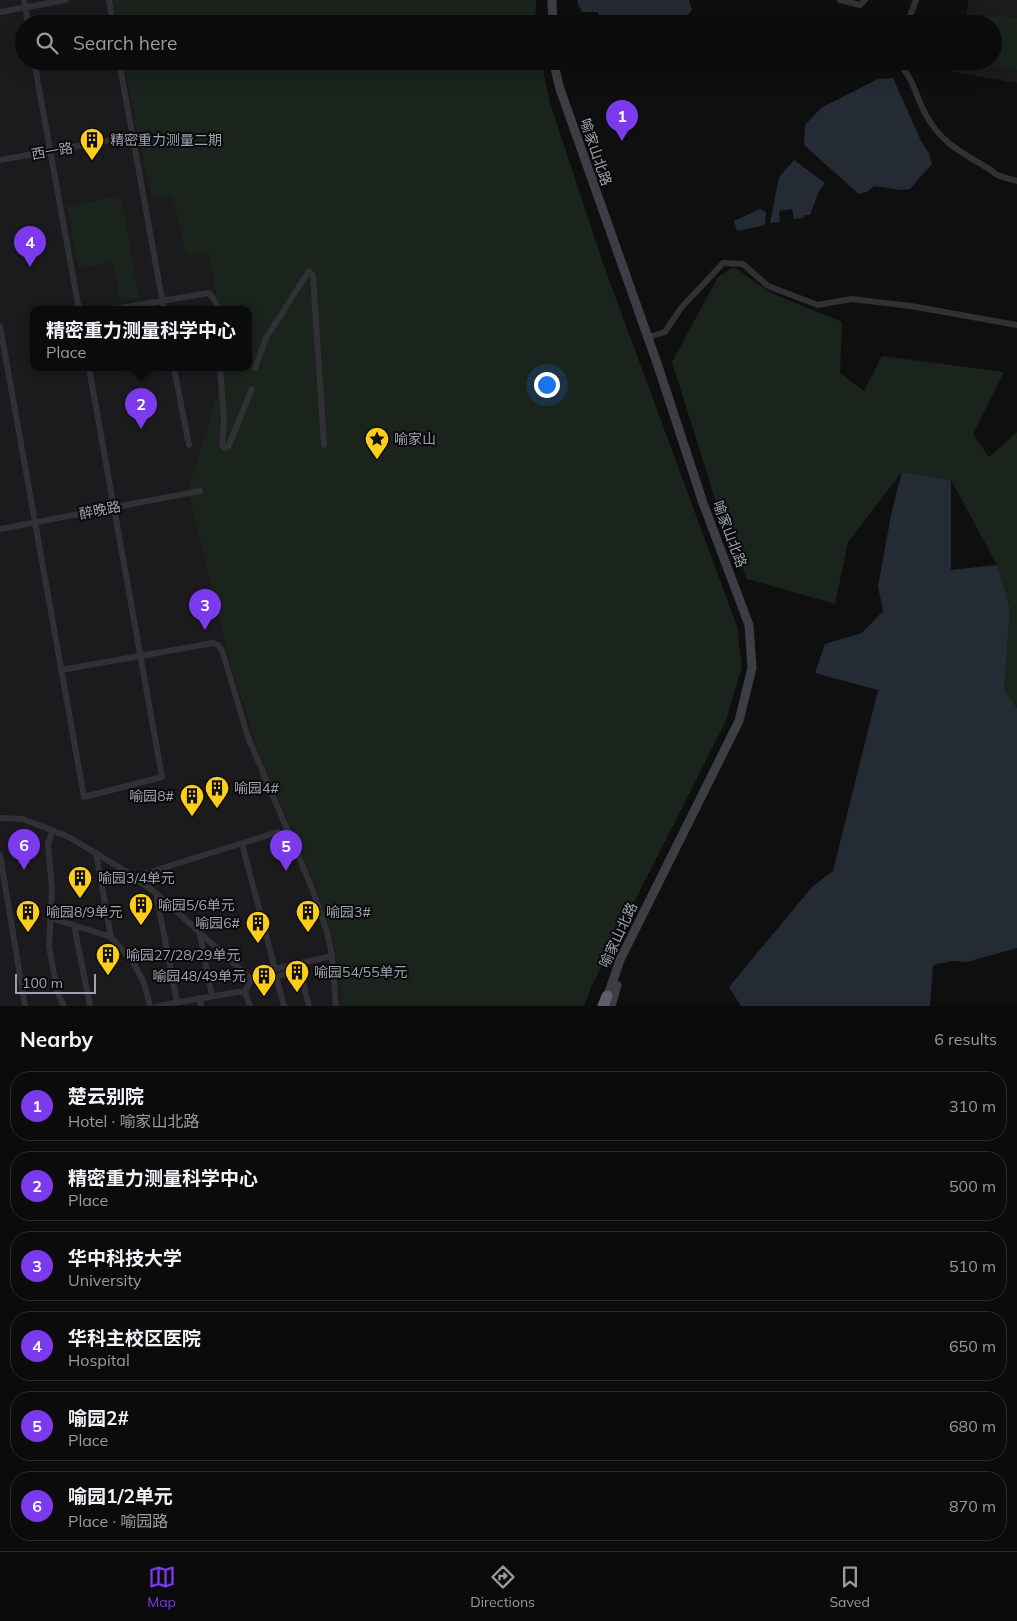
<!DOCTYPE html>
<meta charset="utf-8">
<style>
:root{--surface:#0b0b0c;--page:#19191a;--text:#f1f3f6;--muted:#9a9b9d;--line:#2b2b2d;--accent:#7c3aed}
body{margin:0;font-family:Mulish,"Noto Sans SC",sans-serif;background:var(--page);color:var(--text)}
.scale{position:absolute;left:15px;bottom:12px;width:81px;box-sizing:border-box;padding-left:5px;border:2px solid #9fa2b2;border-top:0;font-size:14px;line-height:18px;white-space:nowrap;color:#9fa2b2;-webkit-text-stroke:4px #0a0a0b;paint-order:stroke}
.you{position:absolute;left:546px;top:384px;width:18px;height:18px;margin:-12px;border:4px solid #fff;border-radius:50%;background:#1a73e8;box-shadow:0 0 0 8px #1a73e833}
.badge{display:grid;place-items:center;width:32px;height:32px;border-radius:50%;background:var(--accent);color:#fff;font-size:16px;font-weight:700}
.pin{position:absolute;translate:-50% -41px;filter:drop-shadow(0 1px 2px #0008)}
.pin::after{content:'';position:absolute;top:26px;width:18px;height:15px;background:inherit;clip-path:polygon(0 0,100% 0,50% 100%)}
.popup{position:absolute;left:30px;top:306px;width:222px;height:65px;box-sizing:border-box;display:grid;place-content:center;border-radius:10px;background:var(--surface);filter:drop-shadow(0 1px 4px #0005);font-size:16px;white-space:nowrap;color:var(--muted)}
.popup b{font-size:19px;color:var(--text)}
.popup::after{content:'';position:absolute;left:50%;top:100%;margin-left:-10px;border:10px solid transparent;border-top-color:var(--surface)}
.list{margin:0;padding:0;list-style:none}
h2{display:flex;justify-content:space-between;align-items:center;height:65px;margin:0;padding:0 20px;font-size:21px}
h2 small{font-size:16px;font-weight:400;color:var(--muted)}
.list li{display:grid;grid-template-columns:32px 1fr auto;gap:15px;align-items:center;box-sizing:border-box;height:70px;margin:0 10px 10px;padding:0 10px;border:1px solid var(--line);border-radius:20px}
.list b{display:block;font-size:19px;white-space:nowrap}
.list p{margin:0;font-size:16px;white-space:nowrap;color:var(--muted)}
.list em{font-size:16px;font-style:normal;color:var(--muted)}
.icon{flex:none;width:28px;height:28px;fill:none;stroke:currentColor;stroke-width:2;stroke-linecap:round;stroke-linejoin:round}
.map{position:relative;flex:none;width:1017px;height:1006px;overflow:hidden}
.search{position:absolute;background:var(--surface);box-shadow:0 5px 20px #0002;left:15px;right:15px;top:15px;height:55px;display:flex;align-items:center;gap:12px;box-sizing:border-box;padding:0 18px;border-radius:28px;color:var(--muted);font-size:19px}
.sheet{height:545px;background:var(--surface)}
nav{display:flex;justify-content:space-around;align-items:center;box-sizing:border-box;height:70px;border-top:1px solid var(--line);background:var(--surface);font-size:14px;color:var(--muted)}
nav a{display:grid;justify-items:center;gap:2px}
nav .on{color:var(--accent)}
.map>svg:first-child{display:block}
.built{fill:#1b1b1d;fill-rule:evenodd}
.green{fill:#1b231d}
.water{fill:#252b34}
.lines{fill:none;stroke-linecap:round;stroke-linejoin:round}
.street{stroke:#303035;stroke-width:6}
.secondary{stroke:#3d3e45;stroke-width:9}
.highway{stroke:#5b5d67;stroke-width:11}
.labels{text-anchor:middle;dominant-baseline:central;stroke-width:4;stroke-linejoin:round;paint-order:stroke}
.poi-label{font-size:14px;fill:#9fa2b2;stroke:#0a0a0b;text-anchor:start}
.street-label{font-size:14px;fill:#9fa2b2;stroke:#0a0a0b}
</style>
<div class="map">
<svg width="1017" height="1006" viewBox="0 0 1017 1006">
<rect width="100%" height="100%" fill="#0f0f10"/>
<!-- built -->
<g class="built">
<path d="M0,0H326L328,24H24V61H331L444,1006H0ZM34,310H248V368H34Z"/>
<path d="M969,0H1017V83L953,72L955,61H993V24H964Z"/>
</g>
<!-- green -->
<g class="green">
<path d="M112,0H536L535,24H117Z"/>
<path d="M990,15L1017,18V70L985,65L978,61H993V24H975L981,18Z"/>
<path d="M124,61H541L550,103L604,266L738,629L739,646L742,667L725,723L592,985L584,1006H342L340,983L335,948L316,888L257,748L232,669L190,498L189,488L225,368H248V310H219L209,253H186L173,196L152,197L136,129Z"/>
<path d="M121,196L139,298L120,301L113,262L78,268L67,206Z"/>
<path d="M734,267L771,293L842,322L840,373L864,391L882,356L1004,372L973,434L989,457L1017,432V708L1004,690L1010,608L997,565L951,480L902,472L848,542L835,604L747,579L716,502L672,362L718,277Z"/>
</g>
<!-- water -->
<g class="water">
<path d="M578,0H689L692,10L678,24H587L588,20H599L598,12H582L578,5Z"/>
<path d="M893,78L921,141L929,153L932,164L910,189L900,190L874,186L867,192L859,194L804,145L805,125L821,108L878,79Z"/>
<path d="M794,160L825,183L819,191L810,215H805L803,218L794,219L792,209L779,211L780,222L770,223L779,177Z"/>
<path d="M760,209L766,212L765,225L737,231L734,221Z"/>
<path d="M902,472L951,480V570L997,565L1010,608L1004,690L1017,708V948L967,962L953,961L933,965L930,1006H741L729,987L812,887L833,871L878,690L815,673L825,644L862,633L883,611L878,586L892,510Z"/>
</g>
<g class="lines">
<!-- street -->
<g class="street">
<path d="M24,0L28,24"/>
<path d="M109,0L113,24"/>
<path d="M840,0L860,5L865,0"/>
<path d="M0,12L66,0"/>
<path d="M907,24L916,0"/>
<path d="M34,61L79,310"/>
<path d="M119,61L164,310"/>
<path d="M899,61C902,68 908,74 911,81C916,91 919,102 925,113C940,143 964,154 991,170C998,178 1008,178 1017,181"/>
<path d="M0,160L133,136"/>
<path d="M109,310L209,293L216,302L217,310"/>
<path d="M0,326L84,797L162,777L89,368"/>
<path d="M652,336L665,332L681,308L723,263L743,264L768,286L818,305L851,299L911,306L1017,325"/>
<path d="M174,368L189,445"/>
<path d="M220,368L224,420L222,445L225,448L228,447L252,389"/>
<path d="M255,368L266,338L309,271L313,276L324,445"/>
<path d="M0,529L200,491"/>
<path d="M61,670L213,643L218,645L222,650L248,737L312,888L327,932L332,956L336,1006"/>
<path d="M0,818L23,819L69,837L122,869L156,893L251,979L258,981L295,972L301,975L309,1006"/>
<path d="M53,830L48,844L52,890L49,946L57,991L64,1006"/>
<path d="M242,844L275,969L332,956"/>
<path d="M96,853L111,937"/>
<path d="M0,855L25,1006"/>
<path d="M134,877L278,832"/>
<path d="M156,893L177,1002"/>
<path d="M51,918L111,937L133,962L144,983L150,1006"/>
<path d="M74,925L90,1006"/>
<path d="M199,931L212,996"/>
<path d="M276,976L284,1006"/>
<path d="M245,992L251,979"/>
<path d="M200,998L201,1006"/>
<path d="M157,1006L238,992H245L250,1006"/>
</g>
<!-- secondary -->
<g class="secondary">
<path d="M552,0L553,24"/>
<path d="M553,61L560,89L657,363L703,503L749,625L752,668L739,721L620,960L606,1001"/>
<path d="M611,1006L617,985"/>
</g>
<!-- highway -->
<path class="highway" d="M603,1006L607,996"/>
</g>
<!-- icons -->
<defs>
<symbol id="building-pin" viewBox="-11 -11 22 30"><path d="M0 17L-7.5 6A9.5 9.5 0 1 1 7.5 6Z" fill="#fcce1a" stroke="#0a0a0b"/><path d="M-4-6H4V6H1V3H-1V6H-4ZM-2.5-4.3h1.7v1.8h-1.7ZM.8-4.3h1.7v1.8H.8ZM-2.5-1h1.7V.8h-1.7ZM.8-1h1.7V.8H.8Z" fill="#111"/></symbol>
<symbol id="sight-pin" viewBox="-11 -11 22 30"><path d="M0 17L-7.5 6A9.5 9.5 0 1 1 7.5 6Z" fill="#fcce1a" stroke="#0a0a0b"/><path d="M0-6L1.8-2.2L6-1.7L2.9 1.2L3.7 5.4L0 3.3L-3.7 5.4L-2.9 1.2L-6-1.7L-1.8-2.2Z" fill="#111"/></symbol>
</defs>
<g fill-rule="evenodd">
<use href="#building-pin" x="78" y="126" width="28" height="38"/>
<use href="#sight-pin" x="363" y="425" width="28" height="38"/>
<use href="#building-pin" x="203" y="774" width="28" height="38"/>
<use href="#building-pin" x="178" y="782" width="28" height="38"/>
<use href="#building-pin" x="66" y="864" width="28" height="38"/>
<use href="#building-pin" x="127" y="891" width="28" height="38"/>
<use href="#building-pin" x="14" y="898" width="28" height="38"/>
<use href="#building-pin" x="294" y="898" width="28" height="38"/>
<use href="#building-pin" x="244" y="909" width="28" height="38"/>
<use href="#building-pin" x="94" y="941" width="28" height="38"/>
<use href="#building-pin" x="283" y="958" width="28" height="38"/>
<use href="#building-pin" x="250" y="962" width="28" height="38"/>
</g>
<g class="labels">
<!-- poi labels -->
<g class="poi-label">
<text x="110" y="140">精密重力测量二期</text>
<text x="394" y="439">喻家山</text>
<text x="234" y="788">喻园4#</text>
<text x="174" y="796" text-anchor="end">喻园8#</text>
<text x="98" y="878">喻园3/4单元</text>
<text x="158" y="905">喻园5/6单元</text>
<text x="46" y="912">喻园8/9单元</text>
<text x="326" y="912">喻园3#</text>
<text x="240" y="923" text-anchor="end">喻园6#</text>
<text x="126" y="955">喻园27/28/29单元</text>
<text x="314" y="972">喻园54/55单元</text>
<text x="246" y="976" text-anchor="end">喻园48/49单元</text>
</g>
<!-- street labels -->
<g class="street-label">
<text transform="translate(52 151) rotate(-10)">西一路</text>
<text transform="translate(596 152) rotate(71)">喻家山北路</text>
<text transform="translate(100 510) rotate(-11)">醉晚路</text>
<text transform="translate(730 534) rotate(69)">喻家山北路</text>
<text transform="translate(618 935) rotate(-65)">喻家山北路</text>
</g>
</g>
</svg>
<div class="scale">100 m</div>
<div class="you"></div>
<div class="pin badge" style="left:622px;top:141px">1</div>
<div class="pin badge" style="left:141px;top:429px">2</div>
<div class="popup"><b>精密重力测量科学中心</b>Place</div>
<div class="pin badge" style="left:205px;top:630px">3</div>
<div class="pin badge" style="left:30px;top:267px">4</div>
<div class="pin badge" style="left:286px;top:871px">5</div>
<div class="pin badge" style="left:24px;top:870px">6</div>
<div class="search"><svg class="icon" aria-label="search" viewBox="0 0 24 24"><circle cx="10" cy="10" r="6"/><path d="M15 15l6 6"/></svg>Search here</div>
</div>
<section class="sheet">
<h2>Nearby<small>6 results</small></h2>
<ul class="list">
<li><span class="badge">1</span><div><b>楚云别院</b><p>Hotel · 喻家山北路</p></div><em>310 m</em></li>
<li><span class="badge">2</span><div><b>精密重力测量科学中心</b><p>Place</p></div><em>500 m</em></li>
<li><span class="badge">3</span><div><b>华中科技大学</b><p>University</p></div><em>510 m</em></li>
<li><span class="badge">4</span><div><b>华科主校区医院</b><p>Hospital</p></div><em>650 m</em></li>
<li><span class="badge">5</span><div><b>喻园2#</b><p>Place</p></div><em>680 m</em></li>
<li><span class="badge">6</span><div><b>喻园1/2单元</b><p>Place · 喻园路</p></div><em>870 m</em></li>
</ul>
</section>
<nav>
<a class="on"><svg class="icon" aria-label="map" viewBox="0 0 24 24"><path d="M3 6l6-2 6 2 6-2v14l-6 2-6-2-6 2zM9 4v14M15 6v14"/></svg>Map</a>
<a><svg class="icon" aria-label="directions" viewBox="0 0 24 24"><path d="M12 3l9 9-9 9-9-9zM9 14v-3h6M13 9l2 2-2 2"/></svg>Directions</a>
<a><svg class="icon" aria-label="saved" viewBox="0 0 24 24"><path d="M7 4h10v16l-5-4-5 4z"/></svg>Saved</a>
</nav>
